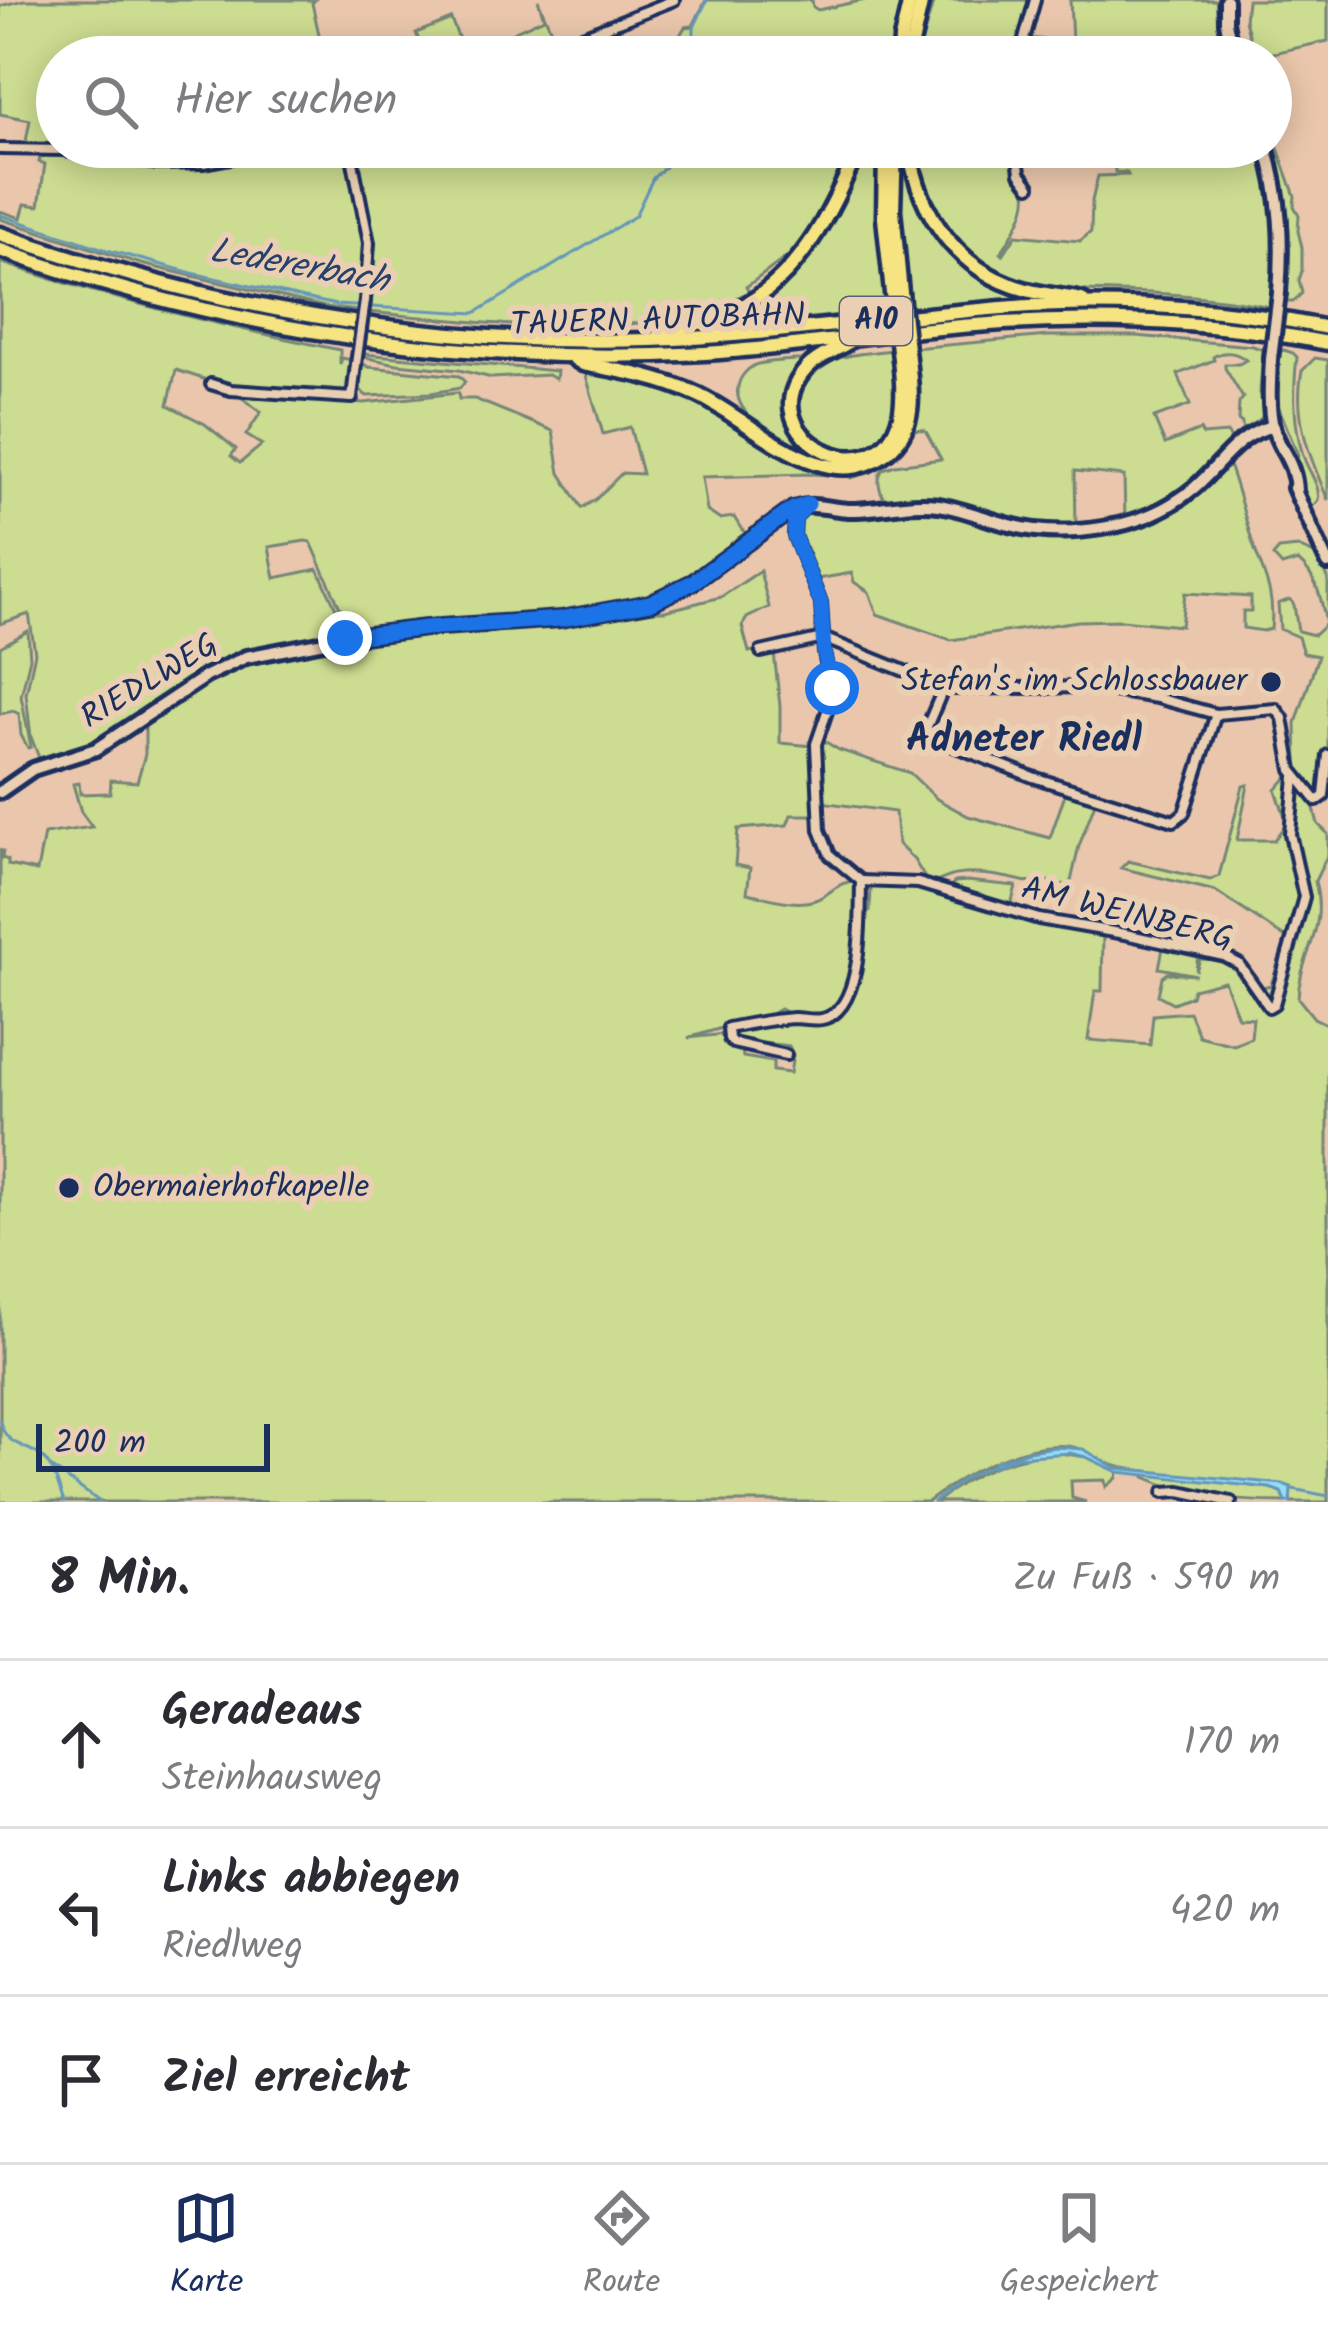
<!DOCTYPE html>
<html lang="de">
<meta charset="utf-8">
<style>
:root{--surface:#fff;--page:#f7f7f7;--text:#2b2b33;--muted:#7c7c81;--line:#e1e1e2;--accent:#1b2f5e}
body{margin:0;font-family:Kalam,sans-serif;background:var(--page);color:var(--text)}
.scale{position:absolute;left:36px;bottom:30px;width:234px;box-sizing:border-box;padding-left:12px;border:6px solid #1b2f5e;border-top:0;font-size:33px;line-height:42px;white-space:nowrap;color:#1b2f5e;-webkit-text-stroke:9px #ebcfb2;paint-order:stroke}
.stop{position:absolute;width:36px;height:36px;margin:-27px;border:9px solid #1a73e8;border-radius:50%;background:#fff}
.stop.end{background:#1a73e8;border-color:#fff;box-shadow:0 3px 12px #0008}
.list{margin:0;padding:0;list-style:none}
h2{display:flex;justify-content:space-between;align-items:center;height:156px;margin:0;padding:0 48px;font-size:51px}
h2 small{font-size:39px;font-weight:400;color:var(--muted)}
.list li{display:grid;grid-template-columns:78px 1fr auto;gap:36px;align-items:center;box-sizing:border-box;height:168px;padding:0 48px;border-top:3px solid var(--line)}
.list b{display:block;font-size:45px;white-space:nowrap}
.list p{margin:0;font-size:39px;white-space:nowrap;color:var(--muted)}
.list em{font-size:39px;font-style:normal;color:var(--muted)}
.icon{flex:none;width:66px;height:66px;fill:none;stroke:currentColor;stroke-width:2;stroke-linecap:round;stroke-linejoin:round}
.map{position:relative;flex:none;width:1328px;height:1502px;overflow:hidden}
.search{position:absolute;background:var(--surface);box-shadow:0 6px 30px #0003;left:36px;right:36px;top:36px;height:132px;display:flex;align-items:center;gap:30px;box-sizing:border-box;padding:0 42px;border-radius:66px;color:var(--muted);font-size:45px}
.sheet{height:660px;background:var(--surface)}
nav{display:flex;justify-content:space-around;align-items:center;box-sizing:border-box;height:168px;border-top:3px solid var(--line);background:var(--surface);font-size:33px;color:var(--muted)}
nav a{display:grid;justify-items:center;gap:6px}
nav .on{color:var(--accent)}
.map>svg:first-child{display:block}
.green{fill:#ccdc90;stroke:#748677;stroke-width:3;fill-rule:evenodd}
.water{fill:#96ddf8;stroke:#6597ba;stroke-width:3}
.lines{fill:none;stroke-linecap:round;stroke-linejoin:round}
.stream{stroke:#6597ba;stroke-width:3}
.street-casing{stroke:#1b2f5e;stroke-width:16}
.secondary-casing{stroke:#1b2f5e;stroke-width:20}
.highway-casing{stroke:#1b2f5e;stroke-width:21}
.street{stroke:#ebcfb2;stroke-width:8}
.secondary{stroke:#ebcfb2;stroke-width:10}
.highway{stroke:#f6e381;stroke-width:12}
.street-bridge-casing{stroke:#1b2f5e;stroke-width:16;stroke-linecap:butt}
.secondary-bridge-casing{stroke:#1b2f5e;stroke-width:20;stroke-linecap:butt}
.highway-bridge-casing{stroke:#1b2f5e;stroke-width:21;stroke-linecap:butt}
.street-bridge{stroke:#ebcfb2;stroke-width:8}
.secondary-bridge{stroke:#ebcfb2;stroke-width:10}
.highway-bridge{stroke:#f6e381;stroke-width:12}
.route{stroke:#1a73e8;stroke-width:15}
.poi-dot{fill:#1b2f5e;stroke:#ebcfb2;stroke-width:4.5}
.labels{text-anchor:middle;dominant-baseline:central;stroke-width:12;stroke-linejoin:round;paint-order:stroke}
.shield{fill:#ebcfb2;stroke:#595f77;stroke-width:3}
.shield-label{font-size:30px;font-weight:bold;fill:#1b2f5e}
.street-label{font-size:33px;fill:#1b2f5e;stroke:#ebcfb2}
.poi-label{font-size:33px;fill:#1b2f5e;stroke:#ebcfb2;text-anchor:end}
.water-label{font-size:36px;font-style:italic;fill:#27406d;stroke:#ebcfb2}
.quarter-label{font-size:39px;font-weight:bold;fill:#1b2f5e;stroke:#ebcfb2}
</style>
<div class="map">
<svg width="1328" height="1502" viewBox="0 0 1328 1502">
<rect width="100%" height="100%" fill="#eac7ac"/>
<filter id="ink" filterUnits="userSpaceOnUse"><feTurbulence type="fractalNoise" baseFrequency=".00833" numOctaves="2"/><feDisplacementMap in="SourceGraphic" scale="24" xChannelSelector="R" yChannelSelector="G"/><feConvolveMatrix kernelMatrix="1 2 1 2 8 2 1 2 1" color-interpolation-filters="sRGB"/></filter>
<g filter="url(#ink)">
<!-- green -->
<g class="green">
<path d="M24,0H315L312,3L324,57H57V147H278L219,159L158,162L101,151L25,147L30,120L0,114V6Z"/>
<path d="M538,0L556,42L531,57L513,32L544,18Z"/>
<path d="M706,0H812L813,7L818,10L865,0H904L888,57H667L685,27L693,26Z"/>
<path d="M934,0H1033L1017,57H917Z"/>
<path d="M1070,0H1216L1219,39L1224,57H1022L1027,38L1072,42Z"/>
<path d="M1247,0H1328V41L1255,57L1245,20Z"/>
<path d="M451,19L466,57H454L447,41L431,47L434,57H426L416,33Z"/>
<path d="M1271,129L1295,196L1294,206L1299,215L1298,231L1302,247V271L1299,280L1302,293L1293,302H1286C1289,266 1292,230 1285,195C1282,173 1271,151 1271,129Z"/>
<path d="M297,147H346L349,153L366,234L367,263L357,311L325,307L141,264L0,219V211L21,218L25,204L39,206L45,164L39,162L40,158L53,151L129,162L237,160Z"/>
<path d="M355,147H363L367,157L418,147H853L827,205L800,247L746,287L749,292C637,348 488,322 367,312L374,246Z"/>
<path d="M864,147H881L888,310L734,326L752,306L777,288Z"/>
<path d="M899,147H905L936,232L1023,294V298L908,308L897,201Z"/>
<path d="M914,147H1014C1016,162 1020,173 1025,186C1032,208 1011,236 1001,253L1003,255L1016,235L1080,241L1091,232L1092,201L1098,176L1128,175L1127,173L1115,172L1114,147H1257C1275,199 1279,253 1270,307C1231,299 1190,295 1151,293C1114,291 1077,293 1040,287C965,275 928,217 914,147Z"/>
<path d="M0,262C112,300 225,327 340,350V364L342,358L352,360L348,388L343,394L324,395L225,386L176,370L168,405L205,424L236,449L231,456L240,463L262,445L246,435L261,412L237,394L364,403L458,393L459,399H475L553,431L560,473L582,508L596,499L622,473L642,474L630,427L603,434L585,372L632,379L686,398L808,466C835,473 860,473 886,461L872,472L851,478L849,476L809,474L702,477L707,511L719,519L734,517L742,530L753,537L667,594L613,609L347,634L341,610L311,542L305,541L269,547L275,578L318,569L339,615L341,634L229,658L217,664L213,670L101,744L41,763L31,737L26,694L35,653L29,614L0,624Z"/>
<path d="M1048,336H1136L1253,346L1263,350L1260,393L1264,400L1263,416L1243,435L1242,423L1238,420L1239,403L1243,398L1225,368V364H1239L1246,360C1237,352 1223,350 1213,357L1214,360L1178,374L1190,405L1154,418L1165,444L1200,430L1203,435L1227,433L1234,442L1214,464L1174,500L1125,520L1124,476L1075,471L1076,527L1052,529L983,515L887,502C880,493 875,479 883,469L895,465L941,459L925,430L910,429C918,401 916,376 913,348Z"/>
<path d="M892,350C895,371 900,394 895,415C879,476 790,456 800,396C801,387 803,377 811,371C829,355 869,353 892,350Z"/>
<path d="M1284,350L1293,353L1297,357C1293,390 1293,423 1303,455C1306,467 1316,479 1318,491C1320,501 1317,501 1311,508L1300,491L1296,468L1298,455L1277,403L1280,352Z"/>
<path d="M363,354L557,371L556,379L548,375L492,378L459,370L397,364L363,357Z"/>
<path d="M1315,358L1328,360V500C1310,458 1293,417 1302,371Z"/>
<path d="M810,359L795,379L797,433L809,447C783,442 725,414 740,380C742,375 748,369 753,366C764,360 796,361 810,359Z"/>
<path d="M360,362L369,367L459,376L465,382L460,388L431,393L367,396C354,388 359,376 360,362Z"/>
<path d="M1224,464L1230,468C1239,493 1245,519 1253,544C1264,576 1275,592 1271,629L1263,631L1243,628V611H1251V597L1185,593L1181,626L1122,620L1078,621L951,640L877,614L869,592L854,582L852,573L817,579C804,555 787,533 806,509L933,506L1043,533L1148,519Z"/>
<path d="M1298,547L1314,554L1328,578V788L1311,797L1318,824L1328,834V854L1315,881C1328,932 1300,952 1298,998L1314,1018L1328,1025V1502H1290L1291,1487C1235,1481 1179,1476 1124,1468C1105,1466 1091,1451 1073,1447C1025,1438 964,1474 928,1502H0V850L3,851L2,858L8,860V865L37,871L44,834L92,827L81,812L73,784L79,783L80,794L110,793L111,780L137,782L145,754V721L189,690L249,658L412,632L624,611H665L721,597L760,571L769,607L747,618L742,626L749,652L760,650L774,653L780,706V743L813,746L816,815H791L787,825L738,829L735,865L750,868L747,893C767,897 795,907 815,900C832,894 838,880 858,881C857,919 864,1043 795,1012L793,1016L780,1009L775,1012C789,1019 797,1021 812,1021C865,1020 859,950 863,911H870L871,887L917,888L918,886L1103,935L1102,991H1095L1088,1040L1150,1045L1153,1015L1189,1012L1199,1036L1234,1045L1251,1038L1253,1018L1238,1017L1224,981L1193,989L1191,996L1173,1003L1158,995L1162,977L1167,973L1196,975L1159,968L1163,948L1198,954L1196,971L1200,959L1231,961L1255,989L1271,985L1286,938L1215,891L1121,868L1128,861L1210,880L1219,876L1243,786L1248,785L1237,840H1274L1287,823L1276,790L1297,766L1296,723L1318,656L1303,653L1298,637L1280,629L1278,604L1290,599L1294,605L1298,631L1314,635L1326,624C1322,601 1317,576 1298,561L1282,566L1273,556L1279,549ZM732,1025L736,1040L789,1046L793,1055L790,1073L773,1071V1062L743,1057L742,1050L725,1034L688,1038Z"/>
<path d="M28,631L30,658L21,696L31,747L28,748L21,735L19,714L13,711L0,714V647Z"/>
<path d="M821,739L839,750L910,773L937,799L968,816L1050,838L1066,791L1096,800L1079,846L1070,886L1037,879L1035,884C1010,878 982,871 956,875C945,877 938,883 928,883L914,860L898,844L895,812L821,802L818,750Z"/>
<path d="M967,881L1016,886L1010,909L948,888L955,882Z"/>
<path d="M1053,1452L1086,1457L1118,1472L1117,1478L1106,1487L1105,1480L1071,1481L1072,1498L1086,1502H936C973,1472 1006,1458 1053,1452Z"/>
<path d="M1145,1474L1270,1488L1281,1492L1287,1500L1286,1502C1238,1502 1189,1497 1145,1477Z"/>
</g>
<!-- water -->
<path class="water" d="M1056,1447L1083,1449L1116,1468L1283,1484L1291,1487L1290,1502H1286L1281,1492L1270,1488L1118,1472L1086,1457L1070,1453L1016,1457L994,1466V1462L1028,1451Z"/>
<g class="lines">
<!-- stream -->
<g class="stream">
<path d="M694,57V27L707,0"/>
<path d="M0,215L107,250L192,273L336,305L475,313L635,216L653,178L666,166L674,147"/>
<path d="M0,1421C6,1451 33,1442 49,1465C57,1476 59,1490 64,1502"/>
<path d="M52,1468L100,1502"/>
<path d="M1293,1489L1328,1496"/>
<path d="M934,1502L965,1478L993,1465"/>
</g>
<defs>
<g id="street">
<path d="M539,57L552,48L674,0"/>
<path d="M1019,57L1035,0"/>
<path d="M350,147L369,243L365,301"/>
<path d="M1017,147L1020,173L1030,186"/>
<path d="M0,149L64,150L158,164L204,163L291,147"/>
<path d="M211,384L231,390L352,398L356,364"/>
<path d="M803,509L795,518L794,536L821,603L824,652L832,697L816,744L820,830L830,855L861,881"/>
<path d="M761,652L823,638L944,687L956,689L1089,687L1157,698L1216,714L1276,709L1283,718L1292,770L1317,801L1324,796L1328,755"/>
<path d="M944,687L926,729L946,743L1033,777L1174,821L1184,813L1216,714"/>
<path d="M861,881L918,883L1039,919L1125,934L1224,956L1239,964L1269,1007L1274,1004L1304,897L1290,834L1295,777"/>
<path d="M786,1055L733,1043L729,1039L728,1028C749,1024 772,1019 794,1018C803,1018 813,1021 822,1019C865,1011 860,914 861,881"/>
<path d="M1164,1492L1180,1491L1231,1502"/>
</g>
<g id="secondary">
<path d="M1226,0V22L1233,57"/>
<path d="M1266,147C1281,196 1283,242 1279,293"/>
<path d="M1271,359C1270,381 1268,406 1273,427C1280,452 1295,462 1296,491"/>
<path d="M1294,488L1328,564"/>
<path d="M0,792L33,769L96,749L206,676L246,657L345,638L426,628L561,619L650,603L693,582L793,509C818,501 831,511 856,510C884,509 910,501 939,505C963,509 986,519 1010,525C1040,533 1072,533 1102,528C1136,523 1168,510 1194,488C1220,466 1237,434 1273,426"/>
</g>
<g id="highway">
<path d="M900,57L901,39L910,0"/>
<path d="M909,57L922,0"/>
<path d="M885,147L884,218L892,293"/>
<path d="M895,147L893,210L901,293"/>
<path d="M909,147C919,215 958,272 1027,290C1045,295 1064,296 1082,300"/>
<path d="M0,234C209,307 429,347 650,340C777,336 903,314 1030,306C1130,301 1230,308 1328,328"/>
<path d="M0,250C227,330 464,366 705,353C796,348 885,331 976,325C1094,316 1211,320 1328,343"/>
<path d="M658,337C681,326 705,323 729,313C798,283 831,213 859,147"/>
<path d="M847,343C833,352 818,356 807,368C746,434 878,504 900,416C904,397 902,378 900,359"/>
<path d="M575,359L583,364C623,371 661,378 698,395C752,420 826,501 887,452C917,428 912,392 908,359"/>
</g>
</defs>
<!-- street casing -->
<use href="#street" class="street-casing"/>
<!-- secondary casing -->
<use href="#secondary" class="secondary-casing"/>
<!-- highway casing -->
<use href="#highway" class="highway-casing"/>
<!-- street -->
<use href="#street" class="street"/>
<!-- secondary -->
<use href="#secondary" class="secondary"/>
<!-- highway -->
<use href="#highway" class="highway"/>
<defs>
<path id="street-bridge" d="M356,364L365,301"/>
<path id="secondary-bridge" d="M1271,359L1279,293"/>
<g id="highway-bridge">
<path d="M892,293L900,359"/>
<path d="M901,293L908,359"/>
</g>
</defs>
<!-- street-bridge casing -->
<use href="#street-bridge" class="street-bridge-casing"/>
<!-- secondary-bridge casing -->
<use href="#secondary-bridge" class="secondary-bridge-casing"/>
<!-- highway-bridge casing -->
<use href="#highway-bridge" class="highway-bridge-casing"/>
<!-- street-bridge -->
<use href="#street-bridge" class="street-bridge"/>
<!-- secondary-bridge -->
<use href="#secondary-bridge" class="secondary-bridge"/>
<!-- highway-bridge -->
<use href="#highway-bridge" class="highway-bridge"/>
</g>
</g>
<g class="lines" filter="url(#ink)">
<!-- route -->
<path class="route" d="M345,638L426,628L561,619L650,603L693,582L793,509L808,504L795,518L794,536L821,603L824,652L832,688"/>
</g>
<!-- markers -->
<g class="poi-dot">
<circle cx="1271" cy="682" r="12"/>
<circle cx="69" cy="1188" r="12"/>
</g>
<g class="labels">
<!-- shield labels -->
<rect class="shield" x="840" y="297" width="72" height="48" rx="9"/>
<g class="shield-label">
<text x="876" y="321">A10</text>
</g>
<!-- street labels -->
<g class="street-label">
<text transform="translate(658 321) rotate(-2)">TAUERN AUTOBAHN</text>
<text transform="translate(150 682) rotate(-31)">RIEDLWEG</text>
<text transform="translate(1127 915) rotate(14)">AM WEINBERG</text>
</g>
<!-- poi labels -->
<g class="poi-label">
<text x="1247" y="682">Stefan's im Schlossbauer</text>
<text x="93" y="1188" text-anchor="start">Obermaierhofkapelle</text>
</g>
<!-- water labels -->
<g class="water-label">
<text transform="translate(299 267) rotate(10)">Ledererbach</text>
</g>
<!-- quarter labels -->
<g class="quarter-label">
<text x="1024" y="741">Adneter Riedl</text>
</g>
</g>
</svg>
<div class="scale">200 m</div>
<div class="stop" style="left:832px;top:688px"></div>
<div class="stop end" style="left:345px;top:638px"></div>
<div class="search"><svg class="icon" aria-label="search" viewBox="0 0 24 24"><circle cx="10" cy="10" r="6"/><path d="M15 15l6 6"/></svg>Hier suchen</div>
</div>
<section class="sheet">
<h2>8 Min.<small>Zu Fuß · 590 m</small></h2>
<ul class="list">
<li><svg class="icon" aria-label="ahead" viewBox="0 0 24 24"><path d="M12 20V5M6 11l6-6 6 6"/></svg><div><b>Geradeaus</b><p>Steinhausweg</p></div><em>170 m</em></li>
<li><svg class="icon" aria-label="left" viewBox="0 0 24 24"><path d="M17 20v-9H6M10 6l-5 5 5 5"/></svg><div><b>Links abbiegen</b><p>Riedlweg</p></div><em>420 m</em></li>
<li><svg class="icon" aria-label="arrive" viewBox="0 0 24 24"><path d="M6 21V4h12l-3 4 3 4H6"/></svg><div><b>Ziel erreicht</b></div></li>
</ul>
</section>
<nav>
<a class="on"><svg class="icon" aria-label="map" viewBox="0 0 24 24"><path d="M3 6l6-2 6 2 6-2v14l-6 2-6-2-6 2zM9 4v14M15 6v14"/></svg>Karte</a>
<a><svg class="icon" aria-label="directions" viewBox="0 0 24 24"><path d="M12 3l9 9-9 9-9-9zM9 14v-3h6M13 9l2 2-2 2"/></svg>Route</a>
<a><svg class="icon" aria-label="saved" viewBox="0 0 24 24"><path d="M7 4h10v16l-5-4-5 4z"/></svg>Gespeichert</a>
</nav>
